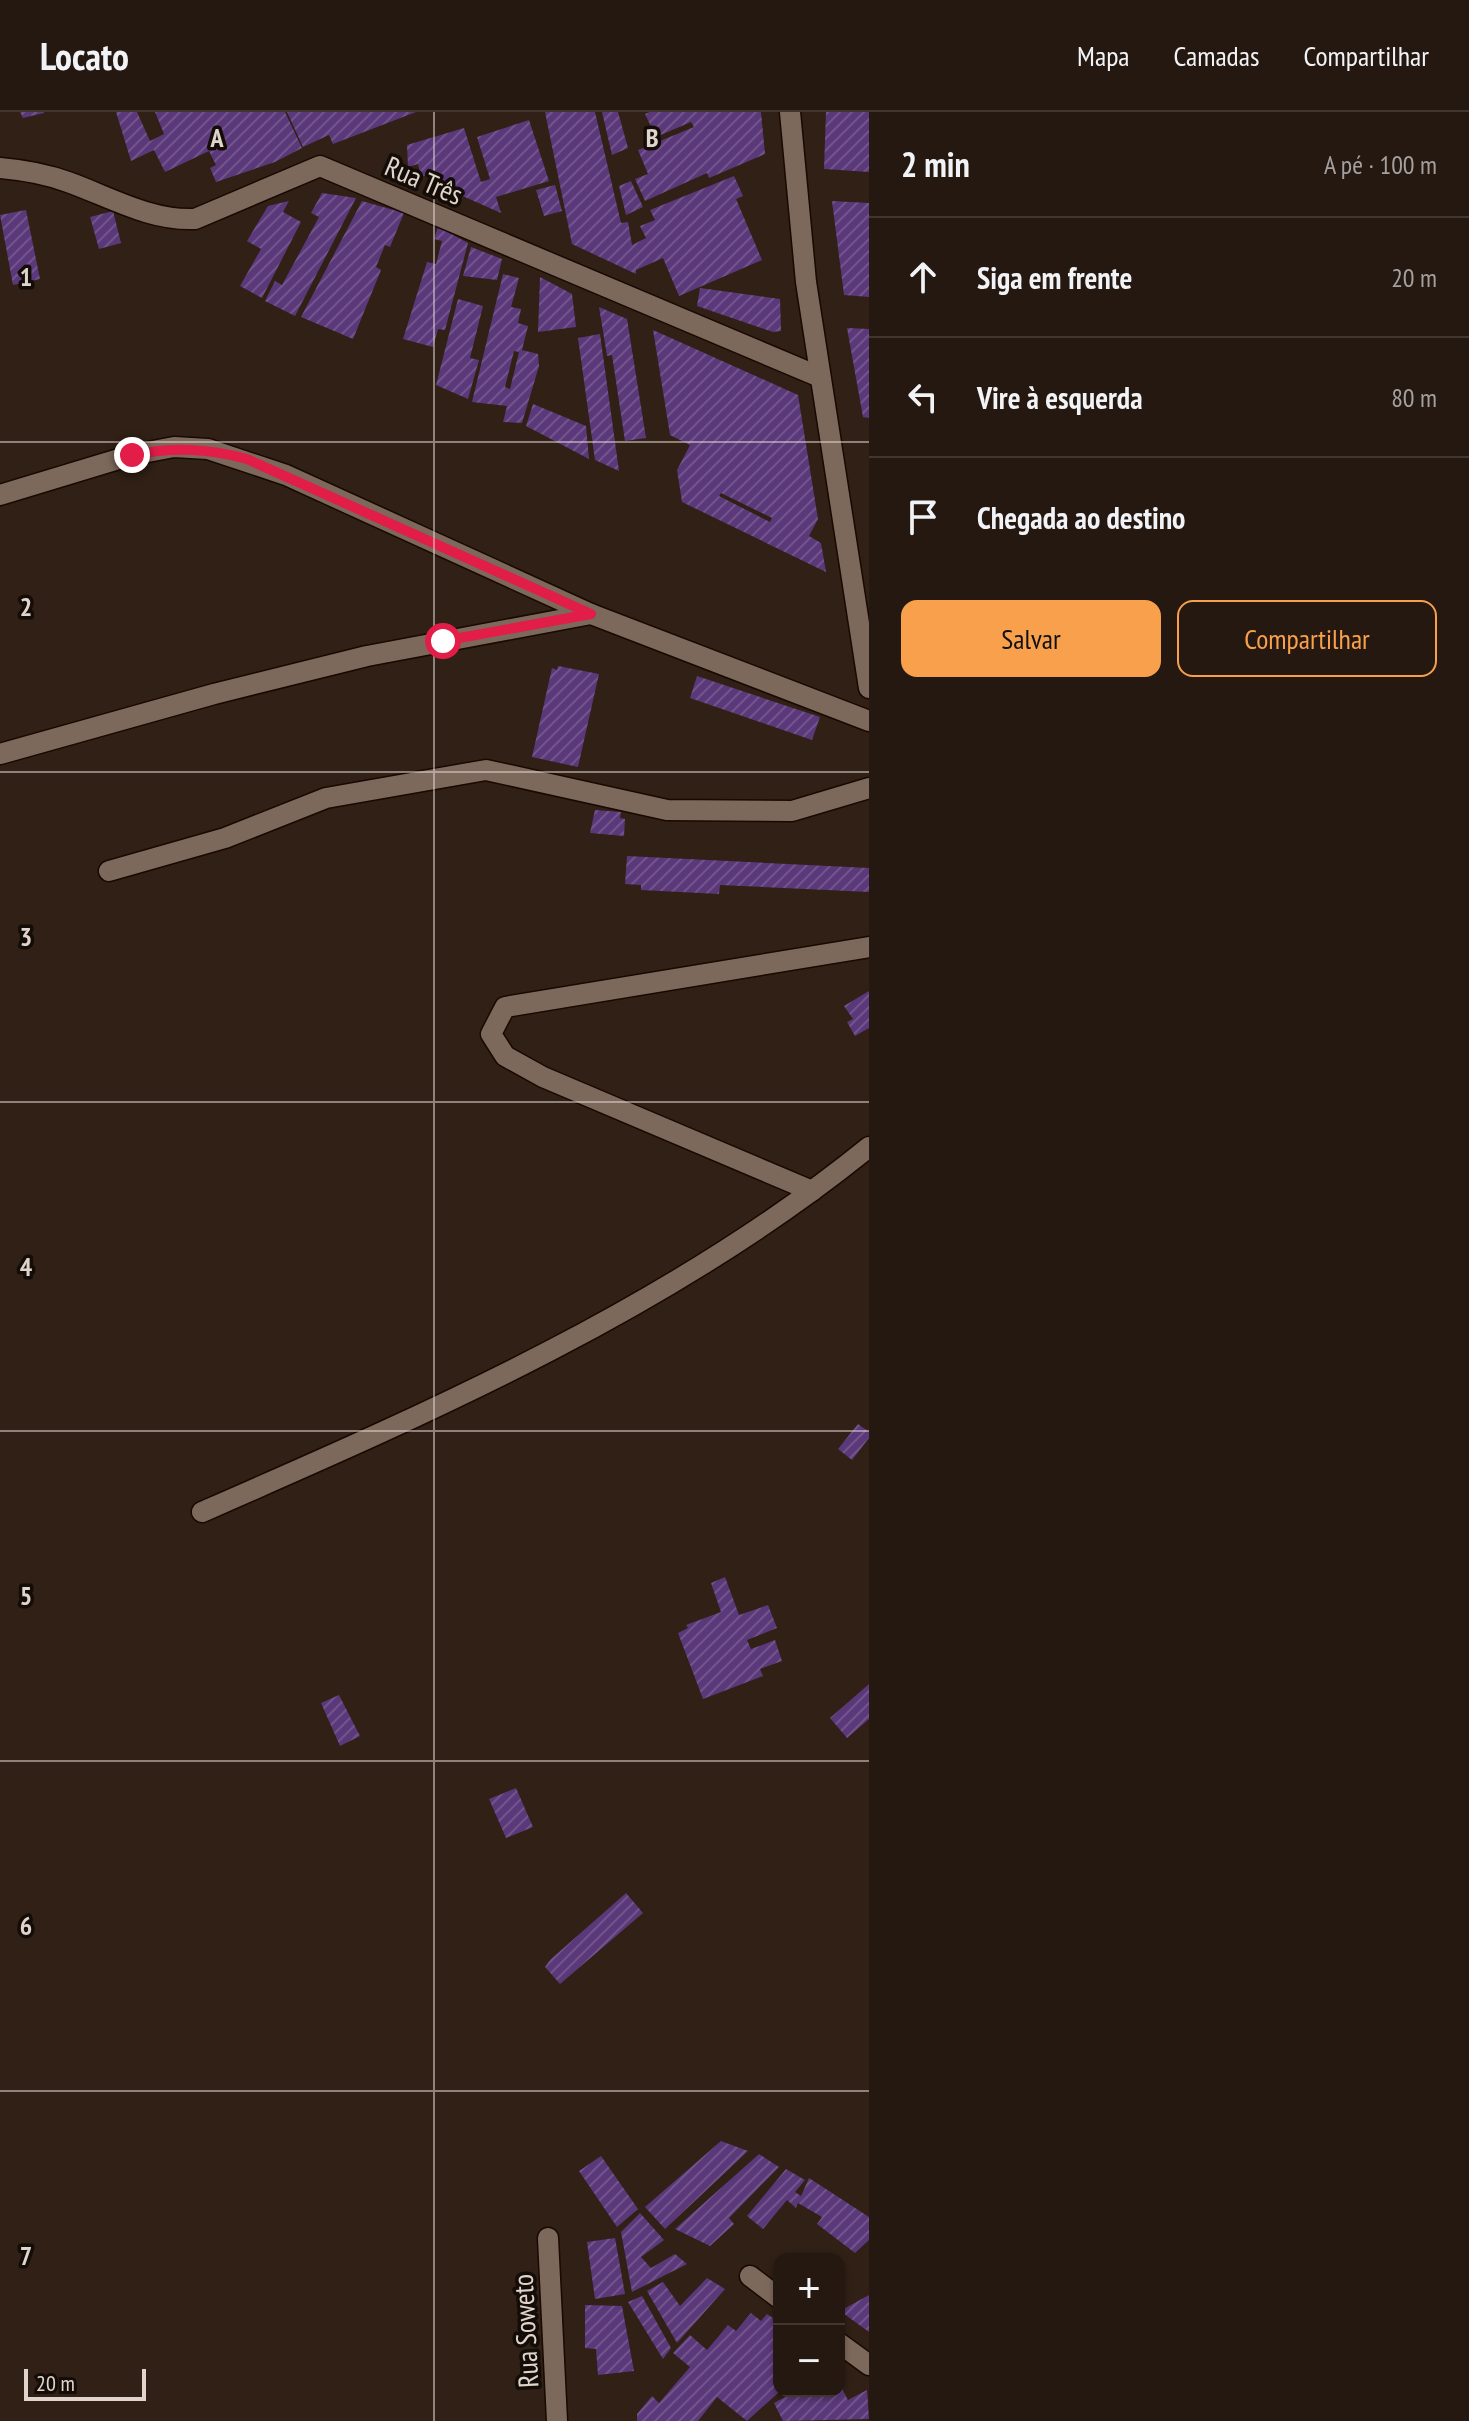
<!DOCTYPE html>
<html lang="pt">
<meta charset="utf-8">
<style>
:root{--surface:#241810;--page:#2c2119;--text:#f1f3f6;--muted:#a3a09f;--line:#413730;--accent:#f9a04d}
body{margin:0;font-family:"PT Sans Narrow",sans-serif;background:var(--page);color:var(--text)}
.controls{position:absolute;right:24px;bottom:24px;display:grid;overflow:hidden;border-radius:16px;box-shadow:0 2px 6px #0004}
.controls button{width:72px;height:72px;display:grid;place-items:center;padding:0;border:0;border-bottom:2px solid var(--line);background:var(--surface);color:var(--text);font:40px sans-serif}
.scale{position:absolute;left:24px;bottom:20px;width:122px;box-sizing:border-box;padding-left:8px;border:4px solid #e0d4cd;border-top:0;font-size:22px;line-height:28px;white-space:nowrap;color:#e0d4cd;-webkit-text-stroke:6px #130c07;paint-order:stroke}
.stop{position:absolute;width:24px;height:24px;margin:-18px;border:6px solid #e11d48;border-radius:50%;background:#fff}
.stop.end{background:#e11d48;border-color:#fff;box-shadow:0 2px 8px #0008}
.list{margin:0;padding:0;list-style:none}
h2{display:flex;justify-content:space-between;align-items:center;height:104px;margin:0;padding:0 32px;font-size:34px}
h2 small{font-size:26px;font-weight:400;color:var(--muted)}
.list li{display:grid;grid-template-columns:52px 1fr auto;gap:24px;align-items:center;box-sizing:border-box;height:120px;padding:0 32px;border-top:2px solid var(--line)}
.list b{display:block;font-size:30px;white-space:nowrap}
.list em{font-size:26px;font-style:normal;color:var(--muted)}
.actions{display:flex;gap:16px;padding:24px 32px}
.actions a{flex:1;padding:18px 0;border:2px solid var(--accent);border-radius:16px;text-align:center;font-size:28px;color:var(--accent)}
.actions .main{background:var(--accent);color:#111}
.icon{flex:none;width:44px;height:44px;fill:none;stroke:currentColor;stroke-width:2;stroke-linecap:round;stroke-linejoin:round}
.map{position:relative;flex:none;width:869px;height:2309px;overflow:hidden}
header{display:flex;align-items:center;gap:48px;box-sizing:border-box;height:112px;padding:0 40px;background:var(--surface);border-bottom:2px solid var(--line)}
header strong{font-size:38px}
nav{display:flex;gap:44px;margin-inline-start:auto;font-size:28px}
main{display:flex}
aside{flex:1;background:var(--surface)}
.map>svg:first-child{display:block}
.building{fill:url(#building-hatch);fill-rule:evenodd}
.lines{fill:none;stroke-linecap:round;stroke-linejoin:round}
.service-casing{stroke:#180902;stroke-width:23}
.minor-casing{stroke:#180902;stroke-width:23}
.secondary-casing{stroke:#180902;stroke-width:23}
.service{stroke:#7d695c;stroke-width:20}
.minor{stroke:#7d695c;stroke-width:20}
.secondary{stroke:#7d695c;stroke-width:20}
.route{stroke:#e11d48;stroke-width:10}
.grid{fill:none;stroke:#e0d4cd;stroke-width:2;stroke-opacity:0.55}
.labels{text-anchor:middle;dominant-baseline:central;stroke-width:7;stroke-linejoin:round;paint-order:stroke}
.street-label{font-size:28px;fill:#e0d4cd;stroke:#130c07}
.grid-label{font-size:26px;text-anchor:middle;font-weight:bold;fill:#e0d4cd;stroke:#130c07;stroke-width:7;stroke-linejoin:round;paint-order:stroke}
</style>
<header>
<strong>Locato</strong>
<nav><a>Mapa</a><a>Camadas</a><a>Compartilhar</a></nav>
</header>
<main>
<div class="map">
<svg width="869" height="2309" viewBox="0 0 869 2309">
<defs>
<pattern id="building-hatch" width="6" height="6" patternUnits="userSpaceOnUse" patternTransform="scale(2)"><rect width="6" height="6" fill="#5b387a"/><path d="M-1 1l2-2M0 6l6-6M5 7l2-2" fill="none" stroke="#72548c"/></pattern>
</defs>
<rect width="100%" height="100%" fill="#302015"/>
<!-- building -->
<g class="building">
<path d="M20,0H44V1L23,6Z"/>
<path d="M116,0H137L150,29L164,22L155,0H285L302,36L275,50L216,70L210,56L216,53L209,39L165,60L154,38L131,49Z"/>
<path d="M287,0H416L333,32L329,23L303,35Z"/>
<path d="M545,0H595L621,111L628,110L632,133L646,126L640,114L655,108L650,98L734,64L743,84L736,87L762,148L679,184L663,146L636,158V162L572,132Z"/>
<path d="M602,0H618L628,36L612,43Z"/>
<path d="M650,0H761L765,42L709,66L707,61L645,89L635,67L648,62L638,38L694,15L691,10L656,25L645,2Z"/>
<path d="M826,0H869V60L824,57Z"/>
<path d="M529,8L549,69L496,85L501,101L458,82L452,67L439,71L437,60L421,65L418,52L408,55L407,33L464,16L481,70L490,67L477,25Z"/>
<path d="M631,69L643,95L626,103L619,74Z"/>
<path d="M555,73L562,99L544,104L536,78Z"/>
<path d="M322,81L356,86L295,204L265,189L275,169L282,173L319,105L311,101Z"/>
<path d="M289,89L283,100L301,110L262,186L240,174L261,137L247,129L268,94Z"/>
<path d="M362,89L404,101L390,135L385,133L376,155L381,158L353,227L301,205Z"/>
<path d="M832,89L869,91V185L844,183Z"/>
<path d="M26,98L40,167L13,173L0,103Z"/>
<path d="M113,99L121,131L99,137L90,105Z"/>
<path d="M438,115L468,131L445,218L438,217L433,235L403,227L427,150L436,152L442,129L434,127Z"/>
<path d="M471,135L502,147L497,168L463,164Z"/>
<path d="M503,162L519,166L511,195L521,197L518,211L528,214L522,238L538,242L539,254L522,311L503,310L507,294L472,290ZM514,239L519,240L510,277L505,275Z"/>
<path d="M540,165L572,182L576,215L538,220Z"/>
<path d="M700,176L780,187L781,219L773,220L697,194Z"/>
<path d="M458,187L483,194L470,246L479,248L468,287L436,273Z"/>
<path d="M599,195L627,207L646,326L625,329L612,243L607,244Z"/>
<path d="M847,216L869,217V306L863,305Z"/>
<path d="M653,218L798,283L818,407L809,424L821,431L826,460L682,390L677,358L690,333L670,323ZM721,381L772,406L770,410L719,384Z"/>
<path d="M600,222L619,359L595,348L578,226Z"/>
<path d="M533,292L586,314L589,347L526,314Z"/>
<path d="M558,554L599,562L578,655L532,645L552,556L557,558Z"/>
<path d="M697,564L820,605L812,628L690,586Z"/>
<path d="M595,698L621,700L620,706L625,707L624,724L590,721Z"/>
<path d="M627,744L869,756V780L720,773L719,782L641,778V773L625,772Z"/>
<path d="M869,879V916L855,924L847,910L853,907L844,894Z"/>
<path d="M858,1312L869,1320V1326L852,1348L838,1337Z"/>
<path d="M725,1465L739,1503L768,1493L777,1516L747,1528L751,1537L775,1528L782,1549L760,1557L763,1564L703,1587L678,1521L688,1516L686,1513L721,1500L711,1471Z"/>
<path d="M869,1572V1607L847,1626L830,1606Z"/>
<path d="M339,1583L360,1624L340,1634L321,1591Z"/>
<path d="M516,1676L533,1715L506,1726L489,1687Z"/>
<path d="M626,1781L643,1801L560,1872L545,1855L550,1848Z"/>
<path d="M721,2029L748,2039L665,2117L645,2095Z"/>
<path d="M759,2042L779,2055L729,2106L734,2112L710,2134L675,2117Z"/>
<path d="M601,2044L638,2097L617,2115L579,2059Z"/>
<path d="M786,2057L805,2068L795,2080L801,2084L809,2066L869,2105V2128L855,2141L817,2112L822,2105L798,2091L796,2096L787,2088L763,2117L747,2104Z"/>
<path d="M640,2101L664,2128L641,2145L651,2156L675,2142L687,2152L632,2180L621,2120Z"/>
<path d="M615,2126L625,2182L595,2187L587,2130Z"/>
<path d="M707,2166L725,2177L677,2231L647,2179L663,2170L680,2194Z"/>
<path d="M869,2183V2220L840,2199Z"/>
<path d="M642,2184L671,2236L663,2247L628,2190Z"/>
<path d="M585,2193L622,2194L634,2259L598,2263L596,2237L585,2236Z"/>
<path d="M751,2201L761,2209L767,2202L779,2210V2280L747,2309L717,2285L698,2309H637V2302L652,2284L659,2291L690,2255L673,2241L690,2223L707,2238L728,2213L736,2219Z"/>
<path d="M839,2271L848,2288L867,2278L869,2307L783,2309L774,2291L796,2279H839Z"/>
</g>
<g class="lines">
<defs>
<g id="service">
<path d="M109,759L225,726L326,686L486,658L667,698L792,699L869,676"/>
<path d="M812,1079L543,965L505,944L491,922L505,895L869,835"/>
<path d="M202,1400C433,1299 672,1195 869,1035"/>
</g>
<g id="minor">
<path d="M0,56C23,58 46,62 68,70C110,85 150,109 195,107L320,54L820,265"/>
<path d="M0,383L132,343L174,335L208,337L286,363L591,502L869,609"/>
<path d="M0,642L214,582L367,544L591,502"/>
<path d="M548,2126L557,2309"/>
<path d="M750,2164L779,2186"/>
<path d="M839,2231L869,2253"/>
</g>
<path id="secondary" d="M790,0L806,170L869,576"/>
</defs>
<!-- service casing -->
<use href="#service" class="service-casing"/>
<!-- minor casing -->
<use href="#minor" class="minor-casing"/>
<!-- secondary casing -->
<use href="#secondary" class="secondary-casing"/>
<!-- service -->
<use href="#service" class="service"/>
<!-- minor -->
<use href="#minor" class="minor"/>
<!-- secondary -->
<use href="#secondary" class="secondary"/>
</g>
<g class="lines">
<!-- route -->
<path class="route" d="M132,343C174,335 206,336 247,347L591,502L443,529"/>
</g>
<!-- grid -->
<path class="grid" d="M434,0V2309M0,330H869M0,660H869M0,990H869M0,1319H869M0,1649H869M0,1979H869"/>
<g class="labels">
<!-- street labels -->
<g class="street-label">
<text transform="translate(424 68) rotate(23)">Rua Três</text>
<text transform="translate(525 2219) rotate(-93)">Rua Soweto</text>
</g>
</g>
<g class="grid-label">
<text x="217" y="35">A</text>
<text x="652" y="35">B</text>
<text x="26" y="174">1</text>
<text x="26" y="504">2</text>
<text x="26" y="834">3</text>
<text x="26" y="1164">4</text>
<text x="26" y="1493">5</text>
<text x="26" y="1823">6</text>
<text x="26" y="2153">7</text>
</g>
</svg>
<div class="controls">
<button>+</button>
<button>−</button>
</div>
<div class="scale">20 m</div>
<div class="stop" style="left:443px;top:529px"></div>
<div class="stop end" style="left:132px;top:343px"></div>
</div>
<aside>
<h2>2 min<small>A pé · 100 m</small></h2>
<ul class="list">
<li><svg class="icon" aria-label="ahead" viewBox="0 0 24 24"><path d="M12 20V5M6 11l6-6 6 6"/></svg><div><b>Siga em frente</b></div><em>20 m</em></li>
<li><svg class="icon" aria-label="left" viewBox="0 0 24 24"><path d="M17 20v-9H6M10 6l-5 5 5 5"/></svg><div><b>Vire à esquerda</b></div><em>80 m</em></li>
<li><svg class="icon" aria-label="arrive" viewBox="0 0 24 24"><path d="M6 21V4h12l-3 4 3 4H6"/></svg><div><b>Chegada ao destino</b></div></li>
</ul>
<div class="actions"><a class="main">Salvar</a><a>Compartilhar</a></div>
</aside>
</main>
